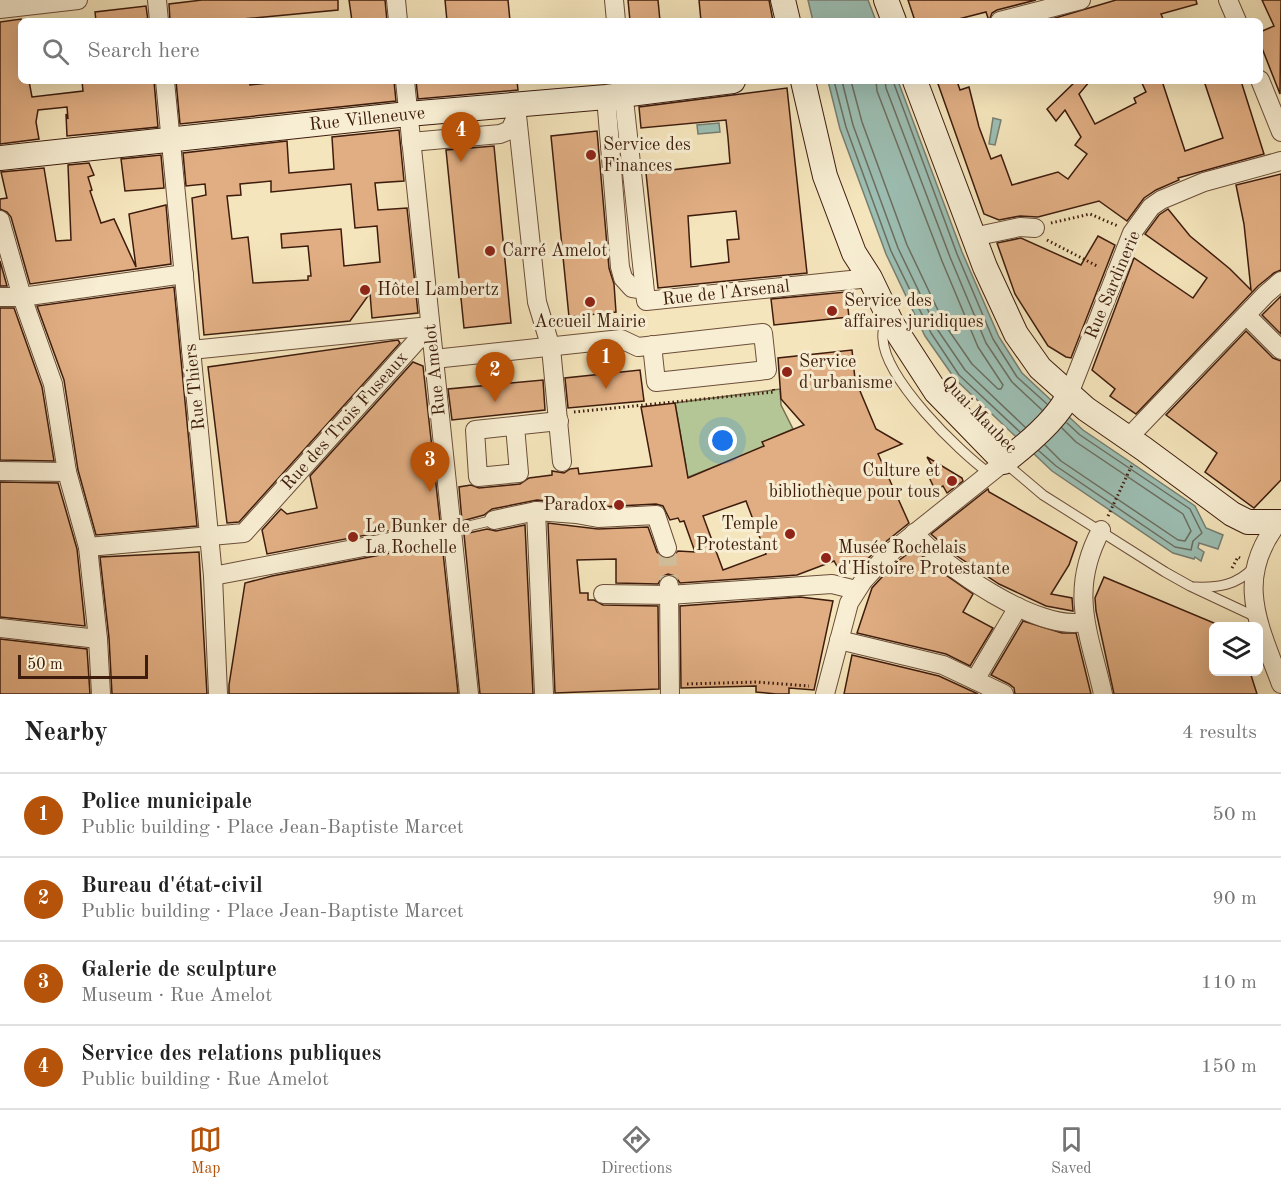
<!DOCTYPE html>
<meta charset="utf-8">
<style>
:root{--surface:#fff;--page:#f6f6f6;--text:#222;--muted:#767676;--line:#e0e0e0;--accent:#b45309}
body{margin:0;font-family:"Old Standard TT",serif;background:var(--page);color:var(--text)}
.controls{position:absolute;right:18px;bottom:18px;display:grid;overflow:hidden;border-radius:9px;box-shadow:0 6px 24px #0002}
.controls button{width:54px;height:54px;display:grid;place-items:center;padding:0;border:0;border-bottom:2px solid var(--line);background:var(--surface);color:var(--text);font:30px sans-serif}
.scale{position:absolute;left:18px;bottom:15px;width:130px;box-sizing:border-box;padding-left:6px;border:3px solid #3d1c0d;border-top:0;font-size:16px;line-height:21px;white-space:nowrap;color:#3d1c0d;-webkit-text-stroke:4px #f8eed3;paint-order:stroke}
.you{position:absolute;left:723px;top:441px;width:21px;height:21px;margin:-15px;border:4px solid #fff;border-radius:50%;background:#1a73e8;box-shadow:0 0 0 9px #1a73e833}
.badge{display:grid;place-items:center;width:39px;height:39px;border-radius:50%;background:var(--accent);color:#fff;font-size:20px;font-weight:700}
.pin{position:absolute;translate:-50% -50px;filter:drop-shadow(0 2px 3px #0008)}
.pin::after{content:'';position:absolute;top:32px;width:21px;height:18px;background:inherit;clip-path:polygon(0 0,100% 0,50% 100%)}
.list{margin:0;padding:0;list-style:none}
h2{display:flex;justify-content:space-between;align-items:center;height:78px;margin:0;padding:0 24px;font-size:26px}
h2 small{font-size:20px;font-weight:400;color:var(--muted)}
.list li{display:grid;grid-template-columns:39px 1fr auto;gap:18px;align-items:center;box-sizing:border-box;height:84px;padding:0 24px;border-top:2px solid var(--line)}
.list b{display:block;font-size:22px;white-space:nowrap}
.list p{margin:0;font-size:20px;white-space:nowrap;color:var(--muted)}
.list em{font-size:20px;font-style:normal;color:var(--muted)}
.icon{flex:none;width:33px;height:33px;fill:none;stroke:currentColor;stroke-width:2;stroke-linecap:round;stroke-linejoin:round}
.map{position:relative;flex:none;width:1281px;height:694px;overflow:hidden}
.search{position:absolute;background:var(--surface);box-shadow:0 6px 24px #0002;left:18px;right:18px;top:18px;height:66px;display:flex;align-items:center;gap:15px;box-sizing:border-box;padding:0 21px;border-radius:9px;color:var(--muted);font-size:22px}
.sheet{height:414px;background:var(--surface)}
nav{display:flex;justify-content:space-around;align-items:center;box-sizing:border-box;height:84px;border-top:2px solid var(--line);background:var(--surface);font-size:16px;color:var(--muted)}
nav a{display:grid;justify-items:center;gap:3px}
nav .on{color:var(--accent)}
.map>svg:first-child{display:block}
.green{fill:#b5c696;stroke:#797152;stroke-width:1.5}
.water{fill:#9cbfb4;stroke:#767e71;stroke-width:1.5}
.lines{fill:none;stroke-linecap:round;stroke-linejoin:round}
.shore{stroke:#6c6e60;stroke-width:1.5}
.building{fill:#e1ae83;stroke:#3d1c0d;stroke-width:1.5;fill-rule:evenodd}
.street-tunnel{stroke:#d0bd99;stroke-width:18;stroke-dasharray:18 9;stroke-linecap:butt}
.lane-casing{stroke:#6b4e39;stroke-width:11}
.street-casing{stroke:#6b4e39;stroke-width:20}
.secondary-casing{stroke:#3d1c0d;stroke-width:26}
.path{stroke:#3d1c0d;stroke-width:3;stroke-dasharray:1.5 3;stroke-linecap:butt}
.lane{stroke:#f8eed3;stroke-width:9}
.street{stroke:#f8eed3;stroke-width:18}
.secondary{stroke:#f8eed3;stroke-width:24}
.poi-dot{fill:#8f2418;stroke:#f8eed3;stroke-width:2}
.labels{text-anchor:middle;dominant-baseline:central;stroke-width:6;stroke-linejoin:round;paint-order:stroke}
.street-label{font-size:18px;fill:#3d1c0d;stroke:#f8eed3}
.poi-label{font-size:18px;fill:#3d1c0d;stroke:#f8eed3;text-anchor:start}
</style>
<div class="map">
<svg width="1281" height="694" viewBox="0 0 1281 694">
<rect width="100%" height="100%" fill="#f5e5bc"/>
<filter id="stains"><feTurbulence type="fractalNoise" baseFrequency=".00333" numOctaves="4"/><feColorMatrix values="0 0 0 0 .2 0 0 0 0 .09 0 0 0 0 .02 0 0 0 .5 -.17"/></filter>
<radialGradient id="worn" r=".72"><stop offset=".6" stop-color="#630" stop-opacity="0"/><stop offset="1" stop-color="#630" stop-opacity=".3"/></radialGradient>
<!-- green -->
<path class="green" d="M780,389L781,405L793,429L763,442L764,447L671,484L686,466L675,403Z"/>
<!-- water -->
<g class="water">
<path d="M808,0H868L876,21H813Z"/>
<path d="M828,81H898L962,252L999,337L1022,373L1083,430L1195,506L1206,528L1223,535L1218,549L1199,543L1198,548L1204,552L1201,561L1195,557L1194,559L1173,553L1052,471L955,379L925,336L886,254L840,129Z"/>
<path d="M993,118L1001,120L995,145L989,144Z"/>
<path d="M719,123L720,132L698,134L697,125Z"/>
</g>
<g class="lines">
<!-- shore -->
<g class="shore">
<path d="M834,81L846,127L891,251L931,333L959,375L1020,432"/>
<path d="M842,81L853,125L898,248L937,329L965,370L1025,427"/>
<path d="M851,81L862,122L907,245L945,325L972,364L998,389H1001L1003,385L978,347L942,261L877,91L876,81"/>
<path d="M885,81L886,88L950,257L986,343L1012,382L1042,410"/>
<path d="M893,81L957,254L993,339L1017,377L1047,404"/>
<path d="M1045,445L1061,461L1178,540L1185,541L1191,531L1183,514L1076,442L1062,428"/>
<path d="M1039,451L1056,466L1175,547L1191,550L1193,541L1202,533L1190,509L1080,435L1067,423"/>
</g>
</g>
<!-- building -->
<g class="building">
<path d="M202,0H338V10L243,19V21H170L169,4Z"/>
<path d="M349,0H385L387,21H352Z"/>
<path d="M445,0H508L510,21H447Z"/>
<path d="M628,0H658L660,21H630Z"/>
<path d="M699,0H769L773,21H701Z"/>
<path d="M908,0H1036L997,10L992,13L989,21L986,12L951,21H915Z"/>
<path d="M1116,0H1196L1197,4L1161,14L1164,21H1045Z"/>
<path d="M1262,0H1281L1280,94L1260,43V32L1274,26Z"/>
<path d="M146,6L148,21H96L95,12Z"/>
<path d="M21,19V81H29L32,97L83,91L82,81H154L158,127L67,136L66,114L68,119L67,107L38,110L36,122L39,139L0,144V22Z"/>
<path d="M176,81H249L250,85L287,81H394L396,101L180,124Z"/>
<path d="M416,81H517L518,90L418,99Z"/>
<path d="M937,81H957L960,90L969,87L979,127L991,159L1001,155L1012,185L1058,172L1068,179L1087,154L1075,145L1081,137L1065,110L1056,121L1047,109L1076,81H1090L1079,94L1095,124L1136,103L1134,98L1146,92L1141,81H1162L1185,151L1223,138L1204,81H1241L1264,154L1178,178L1179,180L1156,190L1144,198L1127,221L1099,201L1038,217L1020,216L999,220L984,214Z"/>
<path d="M787,88L807,273L658,288L646,173L730,163L728,138L726,120L641,128L639,107ZM736,211L739,239L727,240L729,262L691,267L688,216Z"/>
<path d="M399,130L404,181L375,183L378,210L407,208L418,313L372,318L370,293L350,321L204,335L192,198L206,195L205,184L186,186L183,153L287,141L289,173L334,169L332,137ZM271,181V192L351,184L355,228L377,226L380,262L344,266L341,229L281,234L282,248L308,246L311,276H308V280L253,283L248,237L232,239L227,196L241,195L240,184Z"/>
<path d="M597,131L609,268L614,284L616,312L569,317L551,136Z"/>
<path d="M494,146L511,323L464,328L446,150Z"/>
<path d="M161,155L164,188L125,191L121,159Z"/>
<path d="M89,163L94,175L88,177L92,190L90,191L101,223L114,219L136,267L129,214L166,205L171,264L30,284L11,217L7,212L0,209V199L7,198L1,172L44,168L56,241L71,240L68,165Z"/>
<path d="M1281,174V270L1274,273L1258,286L1136,414L1110,396L1115,389L1092,370L1134,258L1193,298L1207,278L1145,234L1159,215L1168,209L1190,236L1230,269L1251,290L1244,224L1236,185Z"/>
<path d="M1098,236L1115,245L1071,358L1066,357L1048,346L1015,294L997,243L1021,238L1081,265Z"/>
<path d="M0,261L7,286H0Z"/>
<path d="M174,287L197,526L96,535L78,470L64,380L37,306Z"/>
<path d="M846,292L849,317L774,325L771,299Z"/>
<path d="M1281,296V334L1262,315Z"/>
<path d="M0,308H14L42,387L54,461L0,460Z"/>
<path d="M1246,331L1273,358L1281,361V480L1254,508L1205,472L1217,453L1166,415Z"/>
<path d="M398,340L400,343L239,522L227,523L208,367Z"/>
<path d="M852,350L855,379L876,429L902,444L878,454L909,523L878,548L866,561L853,567L852,565L838,568L834,561L797,575L680,583L675,576L668,574L663,576L658,584L616,583V559L577,560L580,593H588V600H594L603,605L658,606L659,689L555,693L548,523L598,529L648,527L657,552L665,559L671,558L678,551L695,552L684,521L680,522L678,518L670,520L663,506L656,504L599,507L537,500L492,509L484,515L462,521L459,487L471,485L479,488L520,484L529,478L552,475V471L564,473L570,469L578,468L579,474L652,466L641,407L675,403L688,478L764,446L762,442L804,425L781,399L778,358ZM746,501L766,554L723,570L703,516Z"/>
<path d="M413,362L423,366L440,521L267,554L262,530L281,509L287,514L317,508L310,476Z"/>
<path d="M640,370L644,401L568,408L565,378Z"/>
<path d="M543,380L545,410L452,420L448,389Z"/>
<path d="M927,457L962,478L963,481L947,493L943,486L935,490L929,477L937,474Z"/>
<path d="M0,482L58,483L77,549L85,626L0,617Z"/>
<path d="M988,489L989,492L1077,542L1069,565L1051,594L1072,598L1073,611L1046,606L999,584L954,554L931,534Z"/>
<path d="M525,525L533,694H480L464,534L487,529L496,531Z"/>
<path d="M442,543L458,693L229,694V685L245,583L272,576Z"/>
<path d="M914,549L940,571L973,594L963,612L993,628L970,666L946,654L857,633L872,588L893,565Z"/>
<path d="M199,552L207,694H112L109,638L100,557Z"/>
<path d="M1104,577L1214,623V672H1250L1257,694H1114L1096,611L1095,598Z"/>
<path d="M800,597L833,601L814,690L789,688V694H776L756,692V686L681,688L680,606Z"/>
<path d="M1023,621L1062,633H1076L1091,694H1015L1014,688L1009,684L991,675Z"/>
<path d="M0,639L87,649L90,694H0Z"/>
<path d="M852,655L939,676L978,694H844Z"/>
</g>
<g class="lines">
<!-- street-tunnel -->
<path class="street-tunnel" d="M667,548L669,583"/>
<defs>
<g id="lane">
<path d="M885,320C884,326 882,333 883,339C885,379 958,451 990,474"/>
<path d="M1004,462L1043,495L1165,572L1190,586L1256,617"/>
<path d="M452,530L494,520"/>
<path d="M1195,587C1218,588 1237,585 1253,568"/>
</g>
<g id="street">
<path d="M157,0L159,21"/>
<path d="M396,0L398,21"/>
<path d="M614,0L616,21"/>
<path d="M1228,0L1237,21"/>
<path d="M0,9L78,0"/>
<path d="M1000,21L1081,0"/>
<path d="M1260,80L1281,132"/>
<path d="M165,81L213,576L218,694"/>
<path d="M405,81L469,694"/>
<path d="M622,81L646,301L870,278"/>
<path d="M606,97L620,267L623,278L632,288L639,289L644,282"/>
<path d="M516,106L537,302L551,348L562,462"/>
<path d="M411,142L500,134L510,130L517,115"/>
<path d="M0,220L22,297L53,384L67,472L88,547L98,639L101,694"/>
<path d="M973,237L1020,227L1035,228"/>
<path d="M0,297H22L184,274"/>
<path d="M1246,315L1281,350"/>
<path d="M191,350L430,326"/>
<path d="M434,359L621,339L638,347L763,333L767,370L656,382L652,345"/>
<path d="M1069,394L1132,233L1151,207L1161,200L1204,182L1281,161"/>
<path d="M515,426L519,473L478,477L475,430L559,421"/>
<path d="M1128,438L1266,294L1281,281"/>
<path d="M0,471L67,472"/>
<path d="M536,511L544,694"/>
<path d="M1281,519C1233,577 1258,623 1281,684"/>
<path d="M494,520L536,511L576,514L598,518L656,515L667,548"/>
<path d="M1101,530C1068,592 1089,632 1103,694"/>
<path d="M914,533C944,567 1038,632 1084,622"/>
<path d="M88,547L244,533L430,326"/>
<path d="M213,576L452,530"/>
<path d="M669,585L670,694"/>
<path d="M603,594L669,595L832,584L856,590"/>
<path d="M0,628L98,639"/>
<path d="M839,640L943,665L1004,694"/>
<path d="M975,680L1018,607"/>
<path d="M825,694L849,603L863,581L885,557L1004,462"/>
</g>
<g id="secondary">
<path d="M783,0L788,21"/>
<path d="M886,0L894,21"/>
<path d="M803,81L825,176L854,253L870,278L892,324L936,392L1004,462C1025,446 1058,419 1069,394"/>
<path d="M915,81L985,267L1016,334L1040,368L1086,409L1144,449L1232,514L1248,522H1278"/>
<path d="M0,158L408,114L606,97L733,81"/>
</g>
</defs>
<!-- lane casing -->
<use href="#lane" class="lane-casing"/>
<!-- street casing -->
<use href="#street" class="street-casing"/>
<!-- secondary casing -->
<use href="#secondary" class="secondary-casing"/>
<!-- path -->
<g class="path">
<path d="M1051,223L1090,214L1118,226"/>
<path d="M1047,240L1099,267"/>
<path d="M574,412L774,392L773,387"/>
<path d="M1108,516L1132,465"/>
<path d="M1232,568L1238,557L1240,558"/>
<path d="M687,684L756,682L809,686"/>
</g>
<!-- lane -->
<use href="#lane" class="lane"/>
<!-- street -->
<use href="#street" class="street"/>
<!-- secondary -->
<use href="#secondary" class="secondary"/>
</g>
<!-- markers -->
<g class="poi-dot">
<circle cx="591" cy="155" r="6"/>
<circle cx="490" cy="251" r="6"/>
<circle cx="365" cy="290" r="6"/>
<circle cx="590" cy="302" r="6"/>
<circle cx="832" cy="311" r="6"/>
<circle cx="787" cy="372" r="6"/>
<circle cx="952" cy="481" r="6"/>
<circle cx="619" cy="505" r="6"/>
<circle cx="790" cy="534" r="6"/>
<circle cx="353" cy="537" r="6"/>
<circle cx="826" cy="558" r="6"/>
</g>
<g class="labels">
<!-- street labels -->
<g class="street-label">
<text transform="translate(367 119) rotate(-6)">Rue Villeneuve</text>
<text transform="translate(1113 285) rotate(-67)">Rue Sardinerie</text>
<text transform="translate(726 293) rotate(-6)">Rue de l'Arsenal</text>
<text transform="translate(435 370) rotate(-96)">Rue Amelot</text>
<text transform="translate(195 387) rotate(-96)">Rue Thiers</text>
<text transform="translate(979 415) rotate(46)">Quai Maubec</text>
<text transform="translate(345 421) rotate(-48)">Rue des Trois Fuseaux</text>
</g>
<!-- poi labels -->
<g class="poi-label">
<text x="603" y="145">Service des<tspan x="603" dy="21">Finances</tspan></text>
<text x="502" y="251">Carré Amelot</text>
<text x="377" y="290">Hôtel Lambertz</text>
<text x="844" y="301">Service des<tspan x="844" dy="21">affaires juridiques</tspan></text>
<text x="590" y="322" text-anchor="middle">Accueil Mairie</text>
<text x="799" y="362">Service<tspan x="799" dy="21">d'urbanisme</tspan></text>
<text x="940" y="471" text-anchor="end">Culture et<tspan x="940" dy="21">bibliothèque pour tous</tspan></text>
<text x="607" y="505" text-anchor="end">Paradox</text>
<text x="778" y="524" text-anchor="end">Temple<tspan x="778" dy="21">Protestant</tspan></text>
<text x="365" y="527">Le Bunker de<tspan x="365" dy="21">La Rochelle</tspan></text>
<text x="838" y="548">Musée Rochelais<tspan x="838" dy="21">d'Histoire Protestante</tspan></text>
</g>
</g>
<rect width="100%" height="100%" filter="url(#stains)"/>
<rect width="100%" height="100%" fill="url(#worn)"/>
</svg>
<div class="controls">
<button><svg class="icon" aria-label="layers" viewBox="0 0 24 24"><path d="M12 4l9 5-9 5-9-5zM3 14l9 5 9-5"/></svg></button>
</div>
<div class="scale">50 m</div>
<div class="you"></div>
<div class="pin badge" style="left:606px;top:389px">1</div>
<div class="pin badge" style="left:495px;top:402px">2</div>
<div class="pin badge" style="left:430px;top:492px">3</div>
<div class="pin badge" style="left:461px;top:162px">4</div>
<div class="search"><svg class="icon" aria-label="search" viewBox="0 0 24 24"><circle cx="10" cy="10" r="6"/><path d="M15 15l6 6"/></svg>Search here</div>
</div>
<section class="sheet">
<h2>Nearby<small>4 results</small></h2>
<ul class="list">
<li><span class="badge">1</span><div><b>Police municipale</b><p>Public building · Place Jean-Baptiste Marcet</p></div><em>50 m</em></li>
<li><span class="badge">2</span><div><b>Bureau d'état-civil</b><p>Public building · Place Jean-Baptiste Marcet</p></div><em>90 m</em></li>
<li><span class="badge">3</span><div><b>Galerie de sculpture</b><p>Museum · Rue Amelot</p></div><em>110 m</em></li>
<li><span class="badge">4</span><div><b>Service des relations publiques</b><p>Public building · Rue Amelot</p></div><em>150 m</em></li>
</ul>
</section>
<nav>
<a class="on"><svg class="icon" aria-label="map" viewBox="0 0 24 24"><path d="M3 6l6-2 6 2 6-2v14l-6 2-6-2-6 2zM9 4v14M15 6v14"/></svg>Map</a>
<a><svg class="icon" aria-label="directions" viewBox="0 0 24 24"><path d="M12 3l9 9-9 9-9-9zM9 14v-3h6M13 9l2 2-2 2"/></svg>Directions</a>
<a><svg class="icon" aria-label="saved" viewBox="0 0 24 24"><path d="M7 4h10v16l-5-4-5 4z"/></svg>Saved</a>
</nav>
